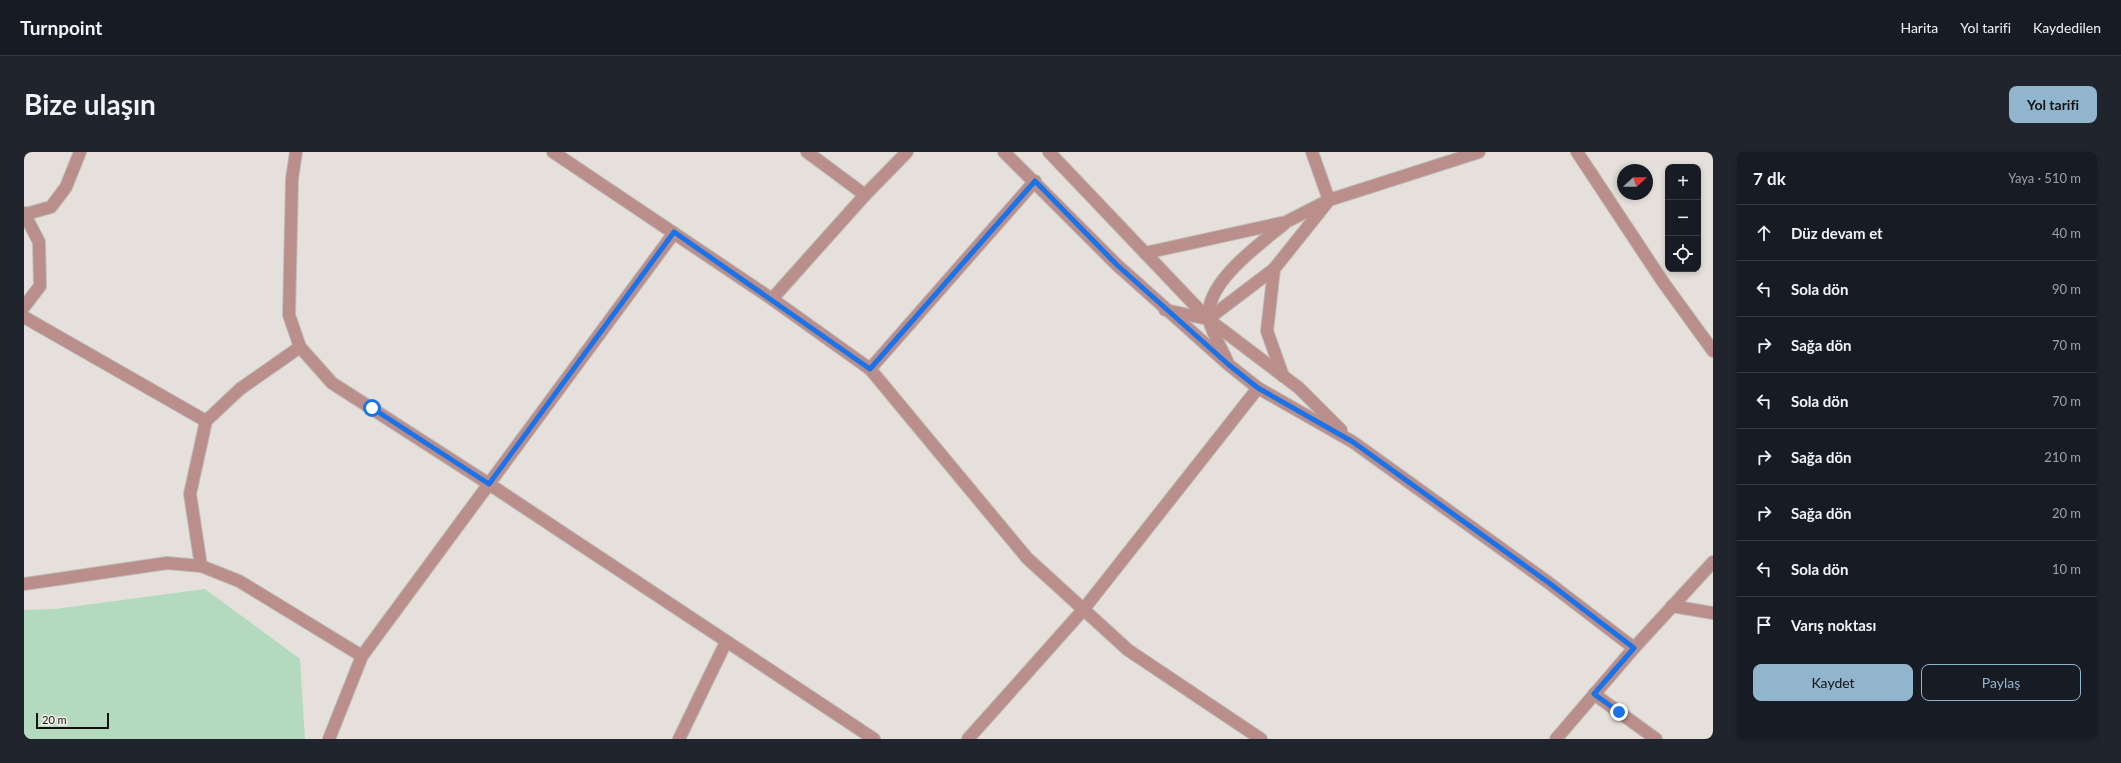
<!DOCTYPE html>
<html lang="tr">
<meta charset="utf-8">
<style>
:root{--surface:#171b24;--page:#20242c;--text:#f1f3f6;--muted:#9ea1a6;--line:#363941;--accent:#92b5ce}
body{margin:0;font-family:Lato,sans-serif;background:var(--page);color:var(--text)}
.controls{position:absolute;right:12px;top:12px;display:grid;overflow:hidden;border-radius:8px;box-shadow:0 2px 6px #0003}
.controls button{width:36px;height:36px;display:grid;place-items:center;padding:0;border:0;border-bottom:1px solid var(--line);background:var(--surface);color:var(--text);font:20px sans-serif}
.compass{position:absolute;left:1593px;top:12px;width:36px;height:36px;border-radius:50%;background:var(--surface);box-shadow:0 2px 6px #0003;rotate:69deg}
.scale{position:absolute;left:12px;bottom:10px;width:73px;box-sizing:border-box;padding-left:4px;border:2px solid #12100e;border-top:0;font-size:11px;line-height:14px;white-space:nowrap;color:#12100e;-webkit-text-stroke:3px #f2ede8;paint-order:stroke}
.stop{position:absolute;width:12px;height:12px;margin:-9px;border:3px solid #1a73e8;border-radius:50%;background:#fff}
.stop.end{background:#1a73e8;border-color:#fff;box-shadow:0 1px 4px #0008}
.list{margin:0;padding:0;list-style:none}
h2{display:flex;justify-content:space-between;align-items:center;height:52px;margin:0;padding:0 16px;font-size:17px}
h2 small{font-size:13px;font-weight:400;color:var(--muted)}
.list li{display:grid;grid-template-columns:26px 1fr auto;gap:12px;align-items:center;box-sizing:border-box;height:56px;padding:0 16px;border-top:1px solid var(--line)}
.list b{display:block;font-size:15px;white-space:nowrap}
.list em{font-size:13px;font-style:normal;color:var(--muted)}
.actions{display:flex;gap:8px;padding:12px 16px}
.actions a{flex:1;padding:9px 0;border:1px solid var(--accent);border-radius:8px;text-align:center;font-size:14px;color:var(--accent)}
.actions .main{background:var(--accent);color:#111}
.icon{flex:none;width:22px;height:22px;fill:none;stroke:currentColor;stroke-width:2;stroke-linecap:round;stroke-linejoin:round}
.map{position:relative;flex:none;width:1689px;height:587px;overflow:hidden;border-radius:8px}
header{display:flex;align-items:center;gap:24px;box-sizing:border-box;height:56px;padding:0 20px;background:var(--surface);border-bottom:1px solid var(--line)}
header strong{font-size:19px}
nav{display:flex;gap:22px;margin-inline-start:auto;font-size:14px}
.intro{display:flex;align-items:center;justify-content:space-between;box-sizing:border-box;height:96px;padding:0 24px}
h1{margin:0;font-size:28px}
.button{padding:10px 18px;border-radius:8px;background:var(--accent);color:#111;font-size:14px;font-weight:700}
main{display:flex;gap:24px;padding:0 24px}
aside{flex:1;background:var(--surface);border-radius:8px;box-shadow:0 2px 6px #0003}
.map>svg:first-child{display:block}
.green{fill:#b3d9bf}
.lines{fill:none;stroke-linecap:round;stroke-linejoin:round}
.minor-casing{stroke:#bfbbb6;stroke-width:14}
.minor{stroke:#ba8e8b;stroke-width:12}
.route{stroke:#1a73e8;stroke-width:5}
</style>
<header>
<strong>Turnpoint</strong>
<nav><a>Harita</a><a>Yol tarifi</a><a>Kaydedilen</a></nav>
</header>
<div class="intro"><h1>Bize ulaşın</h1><a class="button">Yol tarifi</a></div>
<main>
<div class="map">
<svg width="1689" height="587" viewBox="0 0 1689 587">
<rect width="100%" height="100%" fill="#e5e0db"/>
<!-- green -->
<path class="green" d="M181,437L276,507L281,587H0V458L31,457Z"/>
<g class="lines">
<defs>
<g id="minor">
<path d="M272,0L268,27L265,163L276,195L308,231L465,332L850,587"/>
<path d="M529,0L748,147L846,217L1003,406L1104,498L1237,587"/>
<path d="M783,0L841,43"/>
<path d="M980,0L1093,113L1205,213L1234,236L1329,290L1525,431L1610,496"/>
<path d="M1025,0L1184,167L1275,236L1317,278"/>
<path d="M1288,0L1305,48"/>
<path d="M1553,0L1639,130L1689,199"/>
<path d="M0,61L15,90L16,134L0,155"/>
<path d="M2,62L27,55L42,35L56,0"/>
<path d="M1121,101L1262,70L1305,48L1455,0"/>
<path d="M1250,117L1243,179L1259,224"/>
<path d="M748,147L841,43L883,0"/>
<path d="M1141,158L1184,167L1250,117L1302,52"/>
<path d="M0,165L182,269"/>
<path d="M1203,209C1199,199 1186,177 1185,167C1180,131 1236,92 1260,72"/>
<path d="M846,217L1011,29"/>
<path d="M177,414L166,342L182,269L216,237L276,195"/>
<path d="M0,432L143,411L177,414L215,429L338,504"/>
<path d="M1648,454L1689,461"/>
<path d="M1570,542L1632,587"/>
<path d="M305,587L338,504L650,81"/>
<path d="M655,587L702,490"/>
<path d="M944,587L1059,458L1234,236"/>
<path d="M1532,587L1610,496L1689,410"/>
</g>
</defs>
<!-- minor casing -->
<use href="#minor" class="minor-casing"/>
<!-- minor -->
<use href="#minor" class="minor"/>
</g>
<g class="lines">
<!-- route -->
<path class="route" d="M348,256L465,332L650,80L846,217L1011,29L1093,113L1205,213L1234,236L1329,290L1525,431L1610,496L1570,542L1595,560"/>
</g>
</svg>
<div class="controls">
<button>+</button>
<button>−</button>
<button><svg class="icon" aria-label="locate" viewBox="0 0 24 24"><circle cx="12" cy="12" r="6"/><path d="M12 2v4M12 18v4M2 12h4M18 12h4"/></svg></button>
</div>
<svg class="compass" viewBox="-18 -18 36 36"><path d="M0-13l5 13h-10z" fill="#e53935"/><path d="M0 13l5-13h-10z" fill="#9ea1a6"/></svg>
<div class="scale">20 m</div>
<div class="stop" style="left:348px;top:256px"></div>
<div class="stop end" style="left:1595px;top:560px"></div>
</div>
<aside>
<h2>7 dk<small>Yaya · 510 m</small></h2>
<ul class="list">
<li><svg class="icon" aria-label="ahead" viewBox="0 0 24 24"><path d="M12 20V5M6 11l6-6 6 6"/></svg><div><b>Düz devam et</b></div><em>40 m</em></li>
<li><svg class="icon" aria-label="left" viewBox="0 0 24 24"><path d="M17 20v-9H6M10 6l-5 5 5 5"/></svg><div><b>Sola dön</b></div><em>90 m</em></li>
<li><svg class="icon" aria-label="right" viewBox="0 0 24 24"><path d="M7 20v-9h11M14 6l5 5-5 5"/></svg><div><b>Sağa dön</b></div><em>70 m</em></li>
<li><svg class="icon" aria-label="left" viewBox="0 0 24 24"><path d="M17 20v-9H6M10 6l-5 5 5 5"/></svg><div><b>Sola dön</b></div><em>70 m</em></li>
<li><svg class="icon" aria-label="right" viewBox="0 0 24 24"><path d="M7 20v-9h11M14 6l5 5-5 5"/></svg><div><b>Sağa dön</b></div><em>210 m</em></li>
<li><svg class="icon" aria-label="right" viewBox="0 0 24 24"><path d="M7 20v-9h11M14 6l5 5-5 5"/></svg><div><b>Sağa dön</b></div><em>20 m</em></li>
<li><svg class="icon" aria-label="left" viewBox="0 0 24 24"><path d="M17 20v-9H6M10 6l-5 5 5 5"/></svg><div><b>Sola dön</b></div><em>10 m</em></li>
<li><svg class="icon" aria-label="arrive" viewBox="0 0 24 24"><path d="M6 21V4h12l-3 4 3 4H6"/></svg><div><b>Varış noktası</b></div></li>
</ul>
<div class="actions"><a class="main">Kaydet</a><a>Paylaş</a></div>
</aside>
</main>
